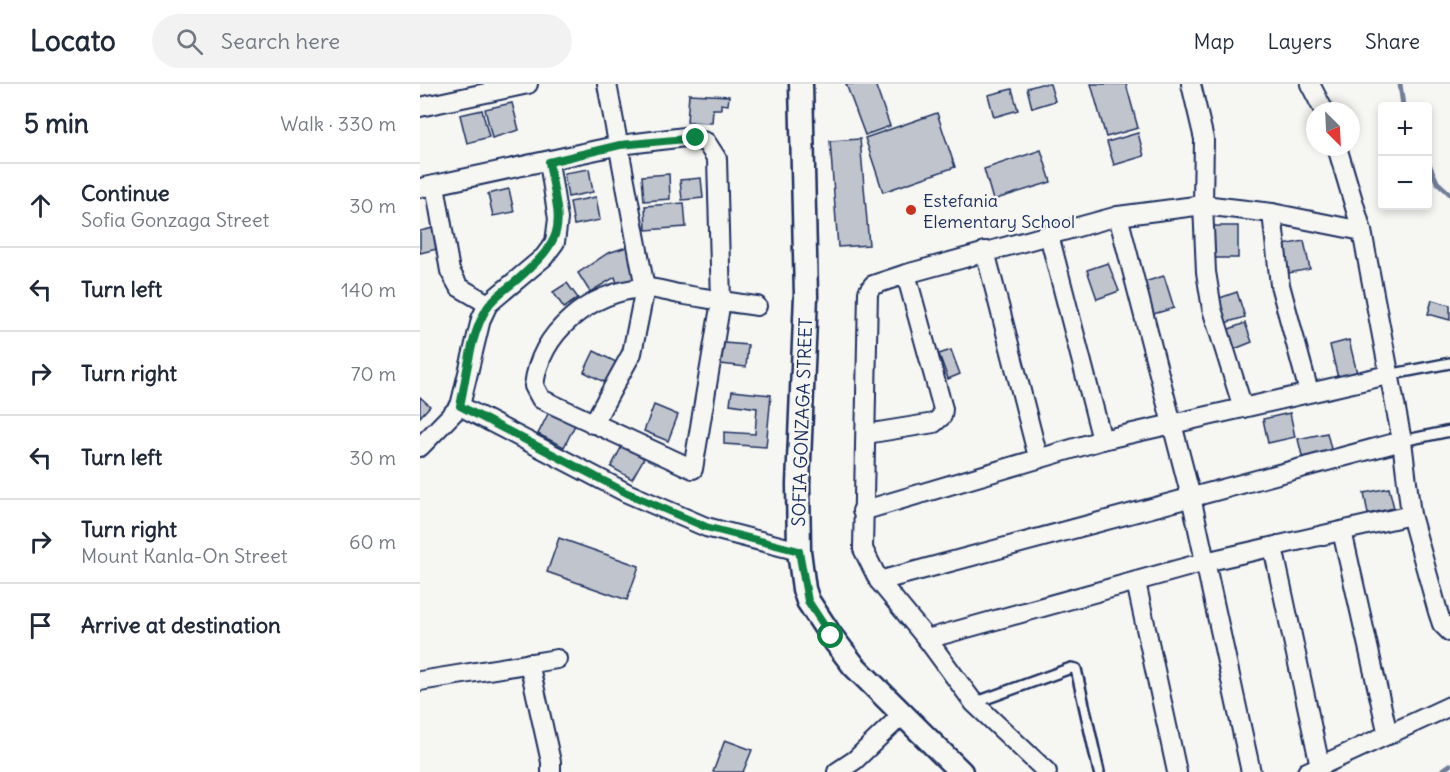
<!DOCTYPE html>
<meta charset="utf-8">
<style>
:root{--surface:#fff;--page:#f2f2f3;--text:#1f2937;--muted:#747a83;--line:#e0e1e3}
body{margin:0;font-family:Delius,sans-serif;background:var(--page);color:var(--text)}
.controls{position:absolute;right:18px;top:18px;display:grid;overflow:hidden;border-radius:6px;box-shadow:0 3px 9px #0003}
.controls button{width:54px;height:54px;display:grid;place-items:center;padding:0;border:0;border-bottom:2px solid var(--line);background:var(--surface);color:var(--text);font:30px sans-serif}
.compass{position:absolute;left:886px;top:18px;width:54px;height:54px;border-radius:50%;background:var(--surface);box-shadow:0 3px 9px #0003;rotate:156deg}
.stop{position:absolute;width:18px;height:18px;margin:-14px;border:4px solid #0b8043;border-radius:50%;background:#fff}
.stop.end{background:#0b8043;border-color:#fff;box-shadow:0 2px 6px #0008}
.list{margin:0;padding:0;list-style:none}
h2{display:flex;justify-content:space-between;align-items:center;height:78px;margin:0;padding:0 24px;font-size:26px}
h2 small{font-size:20px;font-weight:400;color:var(--muted)}
.list li{display:grid;grid-template-columns:39px 1fr auto;gap:18px;align-items:center;box-sizing:border-box;height:84px;padding:0 24px;border-top:2px solid var(--line)}
.list b{display:block;font-size:22px;white-space:nowrap}
.list p{margin:0;font-size:20px;white-space:nowrap;color:var(--muted)}
.list em{font-size:20px;font-style:normal;color:var(--muted)}
.icon{flex:none;width:33px;height:33px;fill:none;stroke:currentColor;stroke-width:2;stroke-linecap:round;stroke-linejoin:round}
.map{position:relative;flex:none;width:1030px;height:688px;overflow:hidden}
header{display:flex;align-items:center;gap:36px;box-sizing:border-box;height:84px;padding:0 30px;background:var(--surface);border-bottom:2px solid var(--line)}
header strong{font-size:28px}
nav{display:flex;gap:33px;margin-inline-start:auto;font-size:21px}
.search{width:420px;height:54px;background:var(--page);display:flex;align-items:center;gap:15px;box-sizing:border-box;padding:0 21px;border-radius:33px;color:var(--muted);font-size:22px}
main{display:flex}
aside{flex:1;background:var(--surface)}
.map>svg:first-child{display:block}
.lines{fill:none;stroke-linecap:round;stroke-linejoin:round}
.stream{stroke:#717e99;stroke-width:5}
.building{fill:#c0c4cd;stroke:#1b2f5e;stroke-width:1.5}
.service-casing{stroke:#1b2f5e;stroke-width:14}
.minor-casing{stroke:#1b2f5e;stroke-width:22}
.tertiary-casing{stroke:#1b2f5e;stroke-width:27}
.service{stroke:#f6f6f2;stroke-width:9}
.minor{stroke:#f6f6f2;stroke-width:18}
.tertiary{stroke:#f6f6f2;stroke-width:22}
.route{stroke:#0b8043;stroke-width:8}
.poi-dot{fill:#c8321e;stroke:#f6f6f2;stroke-width:2}
.labels{text-anchor:middle;dominant-baseline:central;stroke-width:4.5;stroke-linejoin:round;paint-order:stroke}
.poi-label{font-size:18px;fill:#1b2f5e;stroke:#f6f6f2;text-anchor:start}
.street-label{font-size:18px;fill:#1b2f5e;stroke:#f6f6f2}
</style>
<header>
<strong>Locato</strong>
<div class="search"><svg class="icon" aria-label="search" viewBox="0 0 24 24"><circle cx="10" cy="10" r="6"/><path d="M15 15l6 6"/></svg>Search here</div>
<nav><a>Map</a><a>Layers</a><a>Share</a></nav>
</header>
<main>
<aside>
<h2>5 min<small>Walk · 330 m</small></h2>
<ul class="list">
<li><svg class="icon" aria-label="ahead" viewBox="0 0 24 24"><path d="M12 20V5M6 11l6-6 6 6"/></svg><div><b>Continue</b><p>Sofia Gonzaga Street</p></div><em>30 m</em></li>
<li><svg class="icon" aria-label="left" viewBox="0 0 24 24"><path d="M17 20v-9H6M10 6l-5 5 5 5"/></svg><div><b>Turn left</b></div><em>140 m</em></li>
<li><svg class="icon" aria-label="right" viewBox="0 0 24 24"><path d="M7 20v-9h11M14 6l5 5-5 5"/></svg><div><b>Turn right</b></div><em>70 m</em></li>
<li><svg class="icon" aria-label="left" viewBox="0 0 24 24"><path d="M17 20v-9H6M10 6l-5 5 5 5"/></svg><div><b>Turn left</b></div><em>30 m</em></li>
<li><svg class="icon" aria-label="right" viewBox="0 0 24 24"><path d="M7 20v-9h11M14 6l5 5-5 5"/></svg><div><b>Turn right</b><p>Mount Kanla-On Street</p></div><em>60 m</em></li>
<li><svg class="icon" aria-label="arrive" viewBox="0 0 24 24"><path d="M6 21V4h12l-3 4 3 4H6"/></svg><div><b>Arrive at destination</b></div></li>
</ul>
</aside>
<div class="map">
<svg width="1030" height="688" viewBox="0 0 1030 688">
<rect width="100%" height="100%" fill="#f6f6f2"/>
<filter id="ink" filterUnits="userSpaceOnUse"><feTurbulence type="fractalNoise" baseFrequency=".0167" numOctaves="2"/><feDisplacementMap in="SourceGraphic" scale="12" xChannelSelector="R" yChannelSelector="G"/><feConvolveMatrix kernelMatrix="1 2 1 2 8 2 1 2 1" color-interpolation-filters="sRGB"/></filter>
<g filter="url(#ink)">
<g class="lines">
<!-- stream -->
<g class="stream">
<path d="M980,0L983,22"/>
<path d="M1008,78L1017,98L1030,110"/>
<path d="M1020,688L1030,681"/>
</g>
</g>
<!-- building -->
<g class="building">
<path d="M426,0H455L470,42L445,51Z"/>
<path d="M621,0H630L635,17L612,24L607,4Z"/>
<path d="M671,0H706L718,44L686,53Z"/>
<path d="M592,5L598,26L574,33L568,11Z"/>
<path d="M269,10L309,12L308,21L301,20V25H293L292,39L267,38Z"/>
<path d="M92,19L99,46L72,54L65,25Z"/>
<path d="M62,26L69,53L47,59L40,31Z"/>
<path d="M517,29L535,83L463,108L445,54Z"/>
<path d="M718,49L724,72L694,81L687,58Z"/>
<path d="M440,55L449,161L418,163L410,57Z"/>
<path d="M621,66L631,98L573,116L564,85Z"/>
<path d="M169,85L173,108L148,113L144,89Z"/>
<path d="M249,90L250,115L224,117L222,92Z"/>
<path d="M281,94L283,114L262,116L260,96Z"/>
<path d="M89,105L94,128L73,132L68,110Z"/>
<path d="M176,113L180,136L154,141L150,118Z"/>
<path d="M264,119L266,143L226,146L225,122Z"/>
<rect x="790" y="142" width="28" height="32"/>
<path d="M13,144L17,165L0,169V147Z"/>
<path d="M884,157L890,185L869,189L863,161Z"/>
<path d="M210,162L220,195L198,202L195,193L170,208L158,189L188,169Z"/>
<path d="M688,179L699,207L677,215L667,186Z"/>
<path d="M744,192L754,224L730,231L721,199Z"/>
<path d="M147,199L158,214L144,224L133,208Z"/>
<path d="M817,208L825,233L805,239L797,215Z"/>
<path d="M1012,216L1030,221V236L1008,230Z"/>
<path d="M825,239L832,258L812,266L804,247Z"/>
<path d="M929,256L937,289L918,294L910,261Z"/>
<path d="M304,259L328,261L326,283L301,280Z"/>
<path d="M531,266L540,290L528,295L519,270Z"/>
<path d="M174,267L198,279L188,300L164,288Z"/>
<path d="M312,307L351,311L346,363L304,360V348L335,350L337,324L310,320Z"/>
<path d="M0,313L10,322L0,333Z"/>
<path d="M234,321L258,331L248,357L224,347Z"/>
<path d="M130,326L156,339L144,363L118,350Z"/>
<path d="M870,329L875,353L848,359L843,335Z"/>
<path d="M907,349L913,373L884,380L878,355Z"/>
<path d="M202,362L224,374L212,395L191,383Z"/>
<path d="M969,404L974,424L948,430L944,409Z"/>
<path d="M139,454L219,482L207,516L127,488Z"/>
<path d="M305,656L332,666L323,688H293Z"/>
</g>
<g class="lines">
<defs>
<g id="service">
<path d="M968,291L1030,279"/>
<path d="M982,357L1030,347"/>
<path d="M554,619L651,584L656,585L679,688"/>
</g>
<g id="minor">
<path d="M771,0L784,55L783,121L786,188L792,225L823,324"/>
<path d="M890,0L904,27"/>
<path d="M0,23L108,0"/>
<path d="M917,63L942,147L982,357L991,431L1018,528L1022,540L1030,548"/>
<path d="M15,101L30,187L39,203L68,220"/>
<path d="M0,104L200,61L265,53L286,58L297,75L301,217L273,385L121,315L114,302C120,248 170,208 223,204C234,203 248,208 259,210C285,214 311,219 337,222"/>
<path d="M852,129L860,201L889,308"/>
<path d="M698,132L771,413L831,688"/>
<path d="M629,151L682,356"/>
<path d="M565,167L618,373"/>
<path d="M40,322L207,409L286,443L379,467"/>
<path d="M173,340L212,269L225,204L187,0"/>
<path d="M446,350L514,339L522,332L523,325L486,190"/>
<path d="M0,363L40,322L61,235L68,220L124,173L135,158L138,135L129,78"/>
<path d="M442,427L682,356L968,291"/>
<path d="M922,447L968,651"/>
<path d="M853,463L900,682"/>
<path d="M459,497L982,357"/>
<path d="M716,498L757,688"/>
<path d="M507,555L785,478L991,431"/>
<path d="M109,579L131,678V688"/>
<path d="M0,597L137,575"/>
<path d="M417,688L435,676L484,629"/>
<path d="M627,688L554,619L507,555L459,497L443,465L448,208L453,201L486,190L698,132L783,121L852,129L942,147"/>
<path d="M887,688L1030,622"/>
</g>
<path id="tertiary" d="M381,0L386,212L378,400L379,467L384,505L388,517L411,552L434,582L541,688"/>
</defs>
<!-- service casing -->
<use href="#service" class="service-casing"/>
<!-- minor casing -->
<use href="#minor" class="minor-casing"/>
<!-- tertiary casing -->
<use href="#tertiary" class="tertiary-casing"/>
<!-- service -->
<use href="#service" class="service"/>
<!-- minor -->
<use href="#minor" class="minor"/>
<!-- tertiary -->
<use href="#tertiary" class="tertiary"/>
</g>
</g>
<g class="lines" filter="url(#ink)">
<!-- route -->
<path class="route" d="M276,54L200,61L129,78C140,142 150,150 97,196C88,204 73,213 67,224C50,251 47,291 40,322L207,409L286,443L379,467L388,517L411,552"/>
</g>
<!-- markers -->
<circle class="poi-dot" cx="491" cy="126" r="6"/>
<g class="labels">
<!-- poi labels -->
<g class="poi-label">
<text x="503" y="116">Estefania<tspan x="503" dy="21">Elementary School</tspan></text>
</g>
<!-- street labels -->
<g class="street-label">
<text transform="translate(382 338) rotate(-88)">SOFIA GONZAGA STREET</text>
</g>
</g>
</svg>
<div class="controls">
<button>+</button>
<button>−</button>
</div>
<svg class="compass" viewBox="-18 -18 36 36"><path d="M0-13l5 13h-10z" fill="#e53935"/><path d="M0 13l5-13h-10z" fill="#747a83"/></svg>
<div class="stop" style="left:411px;top:552px"></div>
<div class="stop end" style="left:276px;top:54px"></div>
</div>
</main>
